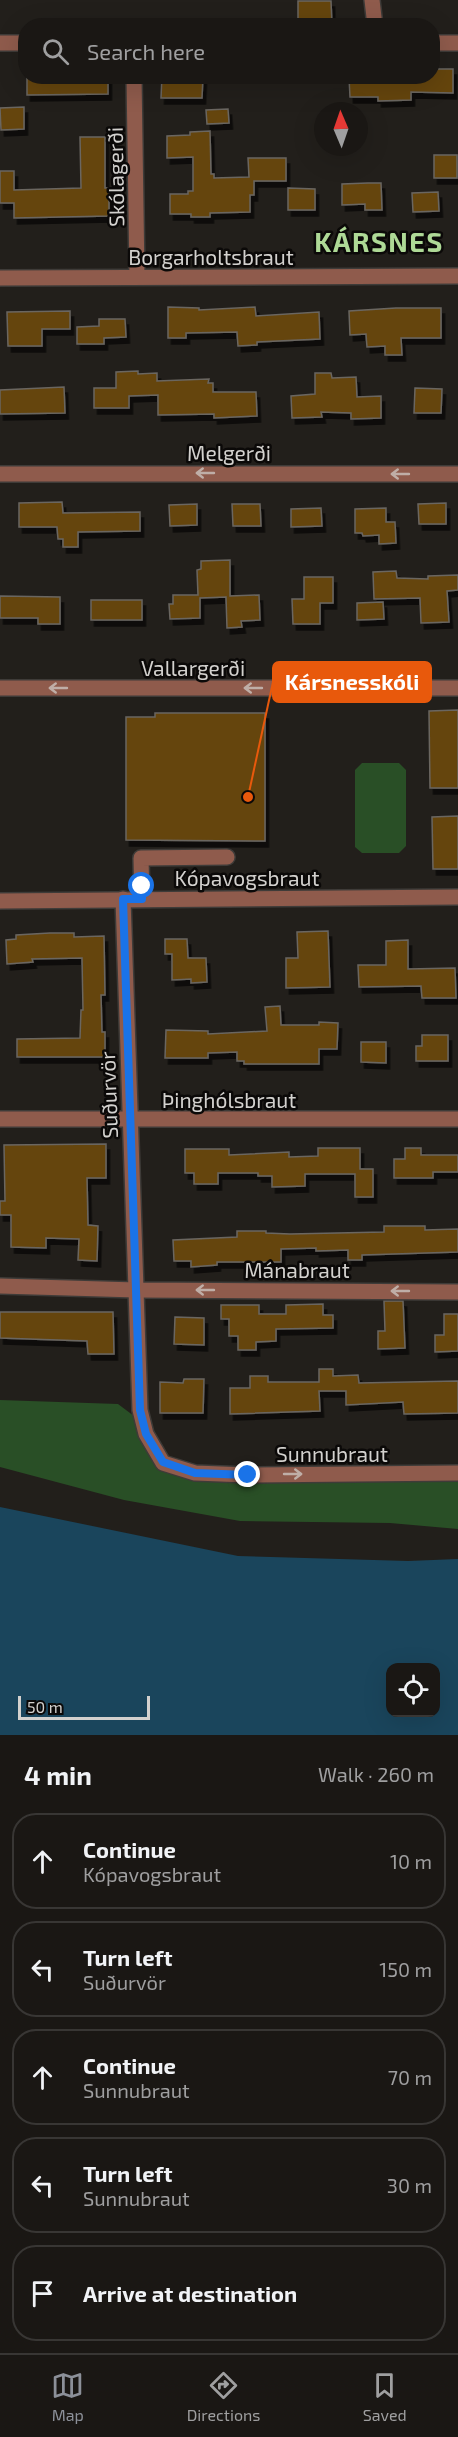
<!DOCTYPE html>
<meta charset="utf-8">
<style>
:root{--surface:#1a1714;--page:#23201d;--text:#f1f3f6;--muted:#9f9fa0;--line:#383634;--accent:#8c9099}
body{margin:0;font-family:"Exo 2",sans-serif;background:var(--page);color:var(--text)}
.controls{position:absolute;right:18px;bottom:18px;display:grid;overflow:hidden;border-radius:12px;box-shadow:0 6px 24px #0002}
.controls button{width:54px;height:54px;display:grid;place-items:center;padding:0;border:0;border-bottom:2px solid var(--line);background:var(--surface);color:var(--text);font:30px sans-serif}
.compass{position:absolute;left:314px;top:102px;width:54px;height:54px;border-radius:50%;background:var(--surface);box-shadow:0 6px 24px #0002;rotate:358deg}
.scale{position:absolute;left:18px;bottom:15px;width:132px;box-sizing:border-box;padding-left:6px;border:3px solid #d3d1ce;border-top:0;font-size:16px;line-height:21px;white-space:nowrap;color:#d3d1ce;-webkit-text-stroke:4px #0b0908;paint-order:stroke}
.stop{position:absolute;width:18px;height:18px;margin:-14px;border:4px solid #1a73e8;border-radius:50%;background:#fff}
.stop.end{background:#1a73e8;border-color:#fff;box-shadow:0 2px 6px #0008}
.list{margin:0;padding:0;list-style:none}
h2{display:flex;justify-content:space-between;align-items:center;height:78px;margin:0;padding:0 24px;font-size:26px}
h2 small{font-size:20px;font-weight:400;color:var(--muted)}
.list li{display:grid;grid-template-columns:39px 1fr auto;gap:18px;align-items:center;box-sizing:border-box;height:96px;margin:0 12px 12px;padding:0 12px;border:2px solid var(--line);border-radius:24px}
.list b{display:block;font-size:22px;white-space:nowrap}
.list p{margin:0;font-size:20px;white-space:nowrap;color:var(--muted)}
.list em{font-size:20px;font-style:normal;color:var(--muted)}
.icon{flex:none;width:33px;height:33px;fill:none;stroke:currentColor;stroke-width:2;stroke-linecap:round;stroke-linejoin:round}
.map{position:relative;flex:none;width:458px;height:1735px;overflow:hidden}
.search{position:absolute;background:var(--surface);box-shadow:0 6px 24px #0002;left:18px;right:18px;top:18px;height:66px;display:flex;align-items:center;gap:15px;box-sizing:border-box;padding:0 21px;border-radius:24px;color:var(--muted);font-size:22px}
.sheet{height:618px;background:var(--surface)}
nav{display:flex;justify-content:space-around;align-items:center;box-sizing:border-box;height:84px;border-top:2px solid var(--line);background:var(--surface);font-size:16px;color:var(--muted)}
nav a{display:grid;justify-items:center;gap:3px}
nav .on{color:var(--accent)}
.map>svg:first-child{display:block}
.green{fill:#294f26}
.water{fill:#1a455c;fill-rule:evenodd}
.building{fill:#65440b;stroke:#6a6661;stroke-width:1.5;filter:url(#shadow)}
.lines{fill:none;stroke-linecap:round;stroke-linejoin:round}
.minor-casing{stroke:#3e3b38;stroke-width:18}
.minor{stroke:#8f5b4c;stroke-width:15}
.oneway{stroke:#bfaea7}
.route{stroke:#1a73e8;stroke-width:8}
.labels{text-anchor:middle;dominant-baseline:central;stroke-width:5;stroke-linejoin:round;paint-order:stroke}
.street-label{font-size:21px;fill:#d3d1ce;stroke:#0b0908}
.district-label{font-size:27px;font-weight:bold;letter-spacing:1.5px;fill:#aed996;stroke:#0b0908}
.leader{fill:none;stroke:#e8590c;stroke-width:2}
.callout-dot{fill:#e8590c;stroke:#0b0908;stroke-width:2}
.callout{fill:#e8590c;stroke:#e8590c;stroke-width:2}
.callout-label{font-size:22px;text-anchor:middle;font-weight:bold;fill:#fff}
</style>
<div class="map">
<svg width="458" height="1735" viewBox="0 0 458 1735">
<defs>
<filter id="shadow"><feDropShadow dx="3.5" dy="6" stdDeviation="0" flood-color="#0009"/></filter>
</defs>
<rect width="100%" height="100%" fill="#221f1b"/>
<!-- green -->
<g class="green">
<path d="M362,763H399L406,770V846L399,853H362L355,847V770Z"/>
<path d="M0,1400L118,1404L138,1419L161,1466L276,1480L458,1481V1529L390,1523L240,1521L124,1500L0,1467Z"/>
</g>
<!-- water -->
<path class="water" d="M0,1507L238,1556L408,1561L458,1559V1735H0ZM390,1668H436V1712H390Z"/>
<!-- building -->
<g class="building">
<path d="M298,1H331L332,26H322L319,23L298,22Z"/>
<path d="M432,69H453V93L411,92V100L378,101V97H350L349,77H375V79L421,78V76H432Z"/>
<path d="M27,76H108V94L27,95Z"/>
<path d="M162,76H203L202,98H161Z"/>
<path d="M24,107V129L1,130L0,108Z"/>
<path d="M228,109L229,123L207,124L206,110Z"/>
<path d="M210,131L211,174H214V178L249,177L248,158H286V181H254V195H250V212L210,213V217H191V214H170V194H188V191H193V157L167,158V136L190,135V132Z"/>
<path d="M80,137H105V188H109V216L14,218V203H0V171H14V190L81,188Z"/>
<rect x="434" y="155" width="23" height="23"/>
<path d="M368,183H381L382,210H365V204L342,205V184Z"/>
<path d="M288,188L315,189V210H288Z"/>
<path d="M438,192L439,211L413,212L412,193Z"/>
<path d="M168,307L199,308V310L255,307L256,316L319,312L320,339L257,342V345L238,346L237,332L186,333V338H168Z"/>
<path d="M396,308H441V338H401L402,355H385V346L367,347L366,334L350,335L349,311Z"/>
<path d="M70,311V329H42V346H8L7,312Z"/>
<path d="M99,319H125L126,337L104,338V344H77V327L99,326Z"/>
<path d="M138,371V374L157,373V381L209,379L208,383H213V392H256L257,416L214,418V414L158,415V395L129,396V408H94V388H116V372Z"/>
<path d="M315,373H331L332,378L356,377L357,397L381,396V418L351,419V413L321,412L322,417L292,418L291,396L315,394Z"/>
<path d="M64,387L65,413L0,414V390Z"/>
<path d="M415,388L442,389L441,413H414Z"/>
<path d="M62,502L63,513L140,512V531L78,532V547H63V539H58L57,527H19V503Z"/>
<path d="M446,503V524H419L418,504Z"/>
<path d="M197,504V525L170,526L169,505Z"/>
<path d="M232,504H260L261,526H233Z"/>
<path d="M321,508L322,526L291,527V509Z"/>
<path d="M386,508V522H395L396,543L379,544V535L363,536L362,533H355V509Z"/>
<path d="M230,560V596L259,595L260,620L241,621L242,627L227,628L226,597L200,598V618L170,619L169,604H173V595H198L197,570L201,569V561Z"/>
<path d="M396,571L397,578L428,579V576L458,575V590L447,591L449,622L421,623L420,598L374,599L373,572Z"/>
<path d="M304,577H333V603H320V624H293L292,599H304Z"/>
<path d="M0,596L60,597V624H38V618H0Z"/>
<rect x="91" y="600" width="51" height="20"/>
<path d="M383,602L384,619L357,620V603Z"/>
<path d="M458,710V788H430L429,711Z"/>
<path d="M155,713H265V841L126,840V717H155Z"/>
<path d="M458,816V869H433L432,817Z"/>
<path d="M328,931L330,987L286,988V958H298L297,932Z"/>
<path d="M50,933H74V937L104,936L105,995H101L102,1032H105V1057H17V1039L80,1038L81,1010H83L82,958L32,959L33,962L7,964L6,940L16,939V935Z"/>
<path d="M165,939H187L188,958H206L207,982L191,983V979L172,980V954H165Z"/>
<path d="M408,940V969L455,968L456,998H422L421,986L359,987L358,965H386V941Z"/>
<path d="M280,1006L281,1025H319V1022L338,1023L337,1049H319V1064H244V1061H237V1052L208,1053V1058H165L166,1030L208,1031V1034L267,1031L265,1007Z"/>
<path d="M422,1035H448V1061H416V1046H422Z"/>
<path d="M361,1042H386V1063L361,1062Z"/>
<path d="M106,1144V1178H87L88,1225L98,1226L97,1261L78,1260L79,1239L46,1238V1248L11,1247V1215H0V1201H5L4,1145Z"/>
<path d="M318,1148H360V1169H373V1197H355V1174H305V1186L272,1187V1176H258V1173H218V1184H194V1173H185V1149H229V1155L289,1152V1157L318,1156Z"/>
<path d="M405,1148H421V1155H458V1172H433V1178H394V1159H405Z"/>
<path d="M384,1226H425V1230L458,1229V1252L362,1255V1260H348V1250L316,1251V1248L281,1249V1262H217V1265L191,1267V1261H174L173,1240L237,1237V1231H266V1233L290,1234L384,1232Z"/>
<path d="M384,1301H403L405,1348L378,1349V1331H385Z"/>
<path d="M323,1304V1315H333V1328L276,1329V1341L256,1342V1350H238V1336H229V1319H221V1305H259V1314H286V1305Z"/>
<path d="M0,1312H113L114,1354H88L87,1341L0,1338Z"/>
<path d="M444,1314H458V1351L435,1352V1335H444Z"/>
<path d="M175,1317L204,1318V1345L174,1344Z"/>
<path d="M319,1369H333V1376L358,1375L359,1383L458,1381V1413L404,1414L403,1402L346,1405V1391H319L320,1411L230,1414V1388H250V1376H268V1382H319Z"/>
<path d="M184,1379H204L203,1413H160V1382L183,1383Z"/>
</g>
<g class="lines">
<defs>
<g id="minor">
<path d="M372,0L375,26"/>
<path d="M0,43H26"/>
<path d="M432,43H458"/>
<path d="M134,76L137,277"/>
<path d="M0,278L458,276"/>
<path d="M0,474H458"/>
<path d="M0,688H458"/>
<path d="M123,899L140,1410L146,1434L163,1463L195,1473L247,1475L458,1473"/>
<path d="M142,899L141,858L227,857"/>
<path d="M0,901L458,897"/>
<path d="M0,1119H458"/>
<path d="M0,1286L136,1290L458,1292"/>
</g>
</defs>
<!-- minor casing -->
<use href="#minor" class="minor-casing"/>
<!-- minor -->
<use href="#minor" class="minor"/>
</g>
<!-- one-way arrows -->
<defs><path id="oneway-shaft" d="M-6 0H5M1.5-3L5.5 0L1.5 3" fill="none" stroke-width="1.6" stroke-linecap="round" stroke-linejoin="round" transform="scale(1.5)"/></defs>
<g class="oneway">
<use href="#oneway-shaft" transform="translate(205 473) rotate(-180)"/>
<use href="#oneway-shaft" transform="translate(400 474) rotate(-180)"/>
<use href="#oneway-shaft" transform="translate(58 688) rotate(-180)"/>
<use href="#oneway-shaft" transform="translate(253 688) rotate(180)"/>
<use href="#oneway-shaft" transform="translate(205 1290) rotate(-180)"/>
<use href="#oneway-shaft" transform="translate(400 1291) rotate(-180)"/>
<use href="#oneway-shaft" transform="translate(293 1474)"/>
</g>
<g class="lines">
<!-- route -->
<path class="route" d="M142,886V899H123L140,1410L146,1434L163,1462L195,1473L248,1475"/>
</g>
<g class="labels">
<!-- street labels -->
<g class="street-label">
<text transform="translate(115 177) rotate(-91)">Skólagerði</text>
<text x="211" y="256">Borgarholtsbraut</text>
<text x="229" y="452">Melgerði</text>
<text x="193" y="667">Vallargerði</text>
<text x="247" y="877">Kópavogsbraut</text>
<text transform="translate(108 1095) rotate(-92)">Suðurvör</text>
<text x="229" y="1099">Þinghólsbraut</text>
<text x="297" y="1269">Mánabraut</text>
<text x="332" y="1453">Sunnubraut</text>
</g>
<!-- district labels -->
<g class="district-label">
<text x="379" y="241">KÁRSNES</text>
</g>
</g>
<!-- callouts -->
<path class="leader" d="M248 797L273 682"/>
<circle class="callout-dot" cx="248" cy="797" r="6"/>
<rect class="callout" x="273" y="662" width="158" height="40" rx="6"/>
<g class="callout-label">
<text x="352" y="690">Kársnesskóli</text>
</g>
</svg>
<div class="controls">
<button><svg class="icon" aria-label="locate" viewBox="0 0 24 24"><circle cx="12" cy="12" r="6"/><path d="M12 2v4M12 18v4M2 12h4M18 12h4"/></svg></button>
</div>
<svg class="compass" viewBox="-18 -18 36 36"><path d="M0-13l5 13h-10z" fill="#e53935"/><path d="M0 13l5-13h-10z" fill="#9f9fa0"/></svg>
<div class="scale">50 m</div>
<div class="stop" style="left:142px;top:886px"></div>
<div class="stop end" style="left:248px;top:1475px"></div>
<div class="search"><svg class="icon" aria-label="search" viewBox="0 0 24 24"><circle cx="10" cy="10" r="6"/><path d="M15 15l6 6"/></svg>Search here</div>
</div>
<section class="sheet">
<h2>4 min<small>Walk · 260 m</small></h2>
<ul class="list">
<li><svg class="icon" aria-label="ahead" viewBox="0 0 24 24"><path d="M12 20V5M6 11l6-6 6 6"/></svg><div><b>Continue</b><p>Kópavogsbraut</p></div><em>10 m</em></li>
<li><svg class="icon" aria-label="left" viewBox="0 0 24 24"><path d="M17 20v-9H6M10 6l-5 5 5 5"/></svg><div><b>Turn left</b><p>Suðurvör</p></div><em>150 m</em></li>
<li><svg class="icon" aria-label="ahead" viewBox="0 0 24 24"><path d="M12 20V5M6 11l6-6 6 6"/></svg><div><b>Continue</b><p>Sunnubraut</p></div><em>70 m</em></li>
<li><svg class="icon" aria-label="left" viewBox="0 0 24 24"><path d="M17 20v-9H6M10 6l-5 5 5 5"/></svg><div><b>Turn left</b><p>Sunnubraut</p></div><em>30 m</em></li>
<li><svg class="icon" aria-label="arrive" viewBox="0 0 24 24"><path d="M6 21V4h12l-3 4 3 4H6"/></svg><div><b>Arrive at destination</b></div></li>
</ul>
</section>
<nav>
<a class="on"><svg class="icon" aria-label="map" viewBox="0 0 24 24"><path d="M3 6l6-2 6 2 6-2v14l-6 2-6-2-6 2zM9 4v14M15 6v14"/></svg>Map</a>
<a><svg class="icon" aria-label="directions" viewBox="0 0 24 24"><path d="M12 3l9 9-9 9-9-9zM9 14v-3h6M13 9l2 2-2 2"/></svg>Directions</a>
<a><svg class="icon" aria-label="saved" viewBox="0 0 24 24"><path d="M7 4h10v16l-5-4-5 4z"/></svg>Saved</a>
</nav>
